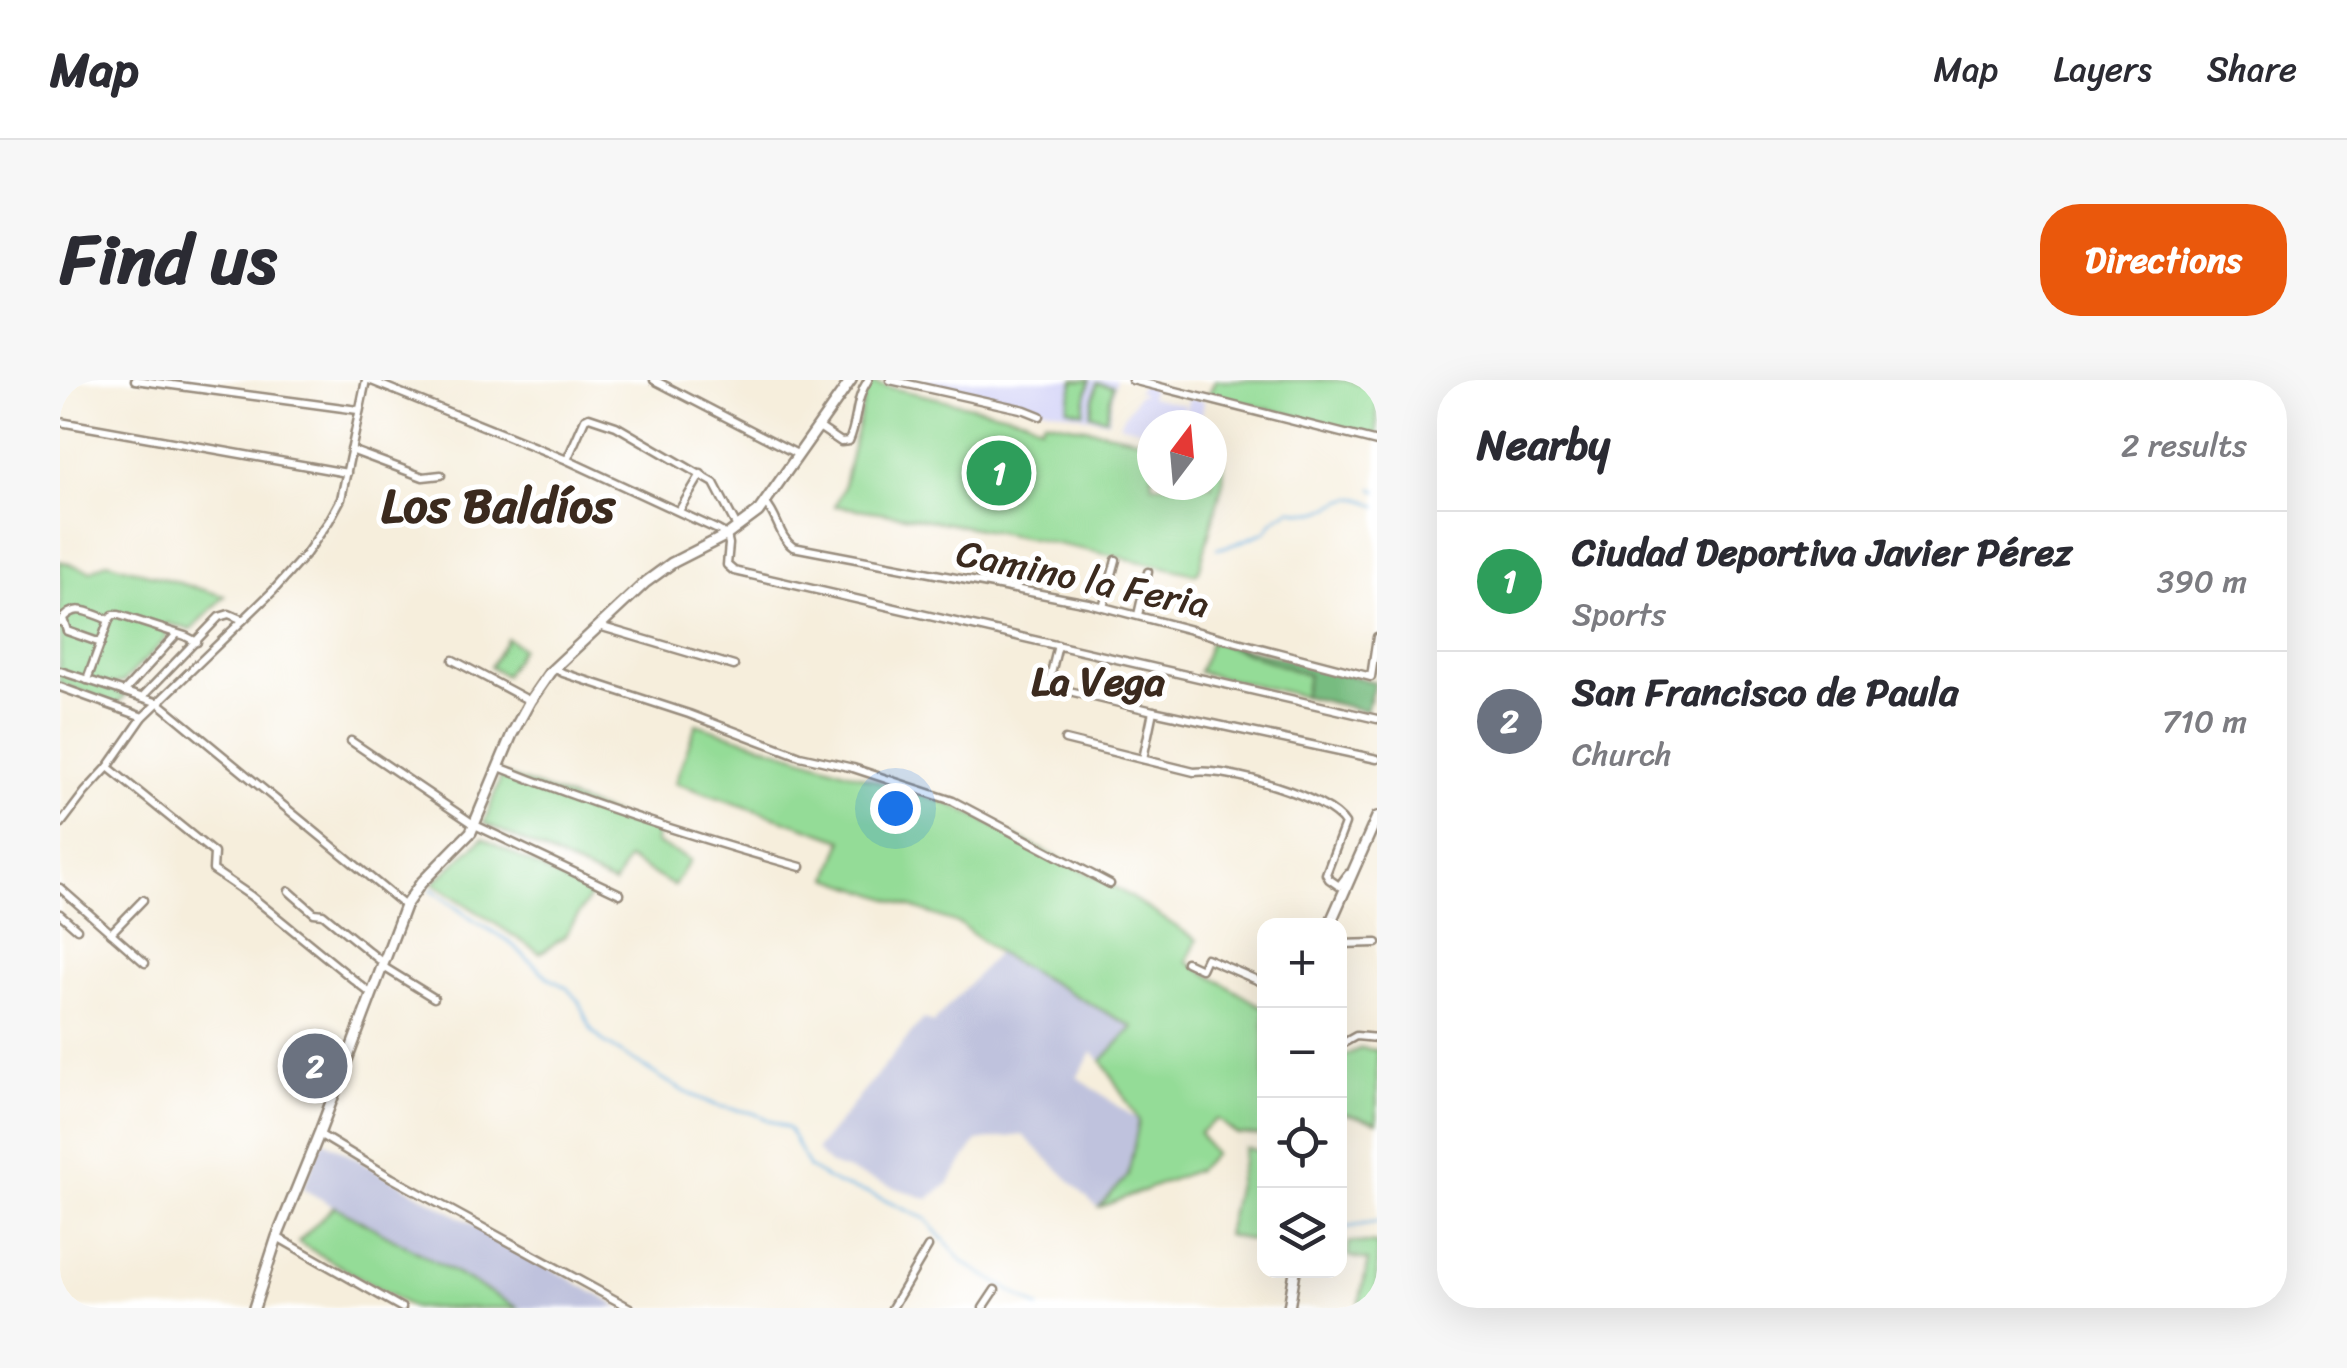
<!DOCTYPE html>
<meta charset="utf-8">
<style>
:root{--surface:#fff;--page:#f7f7f7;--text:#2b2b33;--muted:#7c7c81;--line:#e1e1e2;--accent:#ea580c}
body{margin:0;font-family:Sriracha,sans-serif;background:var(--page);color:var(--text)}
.controls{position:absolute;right:30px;bottom:30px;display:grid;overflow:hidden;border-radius:20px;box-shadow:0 10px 40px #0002}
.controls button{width:90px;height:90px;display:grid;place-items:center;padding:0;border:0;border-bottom:2px solid var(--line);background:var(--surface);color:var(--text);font:50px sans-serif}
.compass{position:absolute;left:1077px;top:30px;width:90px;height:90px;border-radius:50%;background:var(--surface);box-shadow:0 10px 40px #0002;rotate:16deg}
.you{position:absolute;left:835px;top:428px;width:35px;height:35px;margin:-25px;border:8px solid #fff;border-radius:50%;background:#1a73e8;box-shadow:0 0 0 15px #1a73e833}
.badge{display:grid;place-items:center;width:65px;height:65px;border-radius:50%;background:var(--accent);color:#fff;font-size:32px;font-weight:700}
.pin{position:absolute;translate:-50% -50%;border:5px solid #fff;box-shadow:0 2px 10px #0006}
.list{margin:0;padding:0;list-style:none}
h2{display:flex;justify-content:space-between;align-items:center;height:130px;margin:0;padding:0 40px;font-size:42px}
h2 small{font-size:32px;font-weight:400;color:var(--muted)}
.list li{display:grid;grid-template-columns:65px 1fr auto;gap:30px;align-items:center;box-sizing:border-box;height:140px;padding:0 40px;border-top:2px solid var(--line)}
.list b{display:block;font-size:38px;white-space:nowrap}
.list p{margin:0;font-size:32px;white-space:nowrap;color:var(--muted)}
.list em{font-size:32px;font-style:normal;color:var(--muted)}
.icon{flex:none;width:55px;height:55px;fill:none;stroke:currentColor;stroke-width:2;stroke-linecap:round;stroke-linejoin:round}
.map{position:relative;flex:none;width:1317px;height:928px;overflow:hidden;border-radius:40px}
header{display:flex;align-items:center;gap:60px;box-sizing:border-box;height:140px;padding:0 50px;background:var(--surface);border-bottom:2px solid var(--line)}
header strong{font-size:48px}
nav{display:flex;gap:55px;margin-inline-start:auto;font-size:35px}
.intro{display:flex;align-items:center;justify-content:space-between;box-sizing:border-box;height:240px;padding:0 60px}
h1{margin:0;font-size:70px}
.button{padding:25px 45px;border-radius:40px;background:var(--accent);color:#fff;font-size:35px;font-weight:700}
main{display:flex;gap:60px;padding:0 60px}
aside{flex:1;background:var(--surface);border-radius:40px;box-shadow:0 10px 40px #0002}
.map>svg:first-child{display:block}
.built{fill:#d7d7f8}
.industrial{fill:#bfc2dd}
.green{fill:#94dc97;stroke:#68835a;stroke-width:2.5}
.forest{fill:#77bc80;stroke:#59734f;stroke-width:2.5}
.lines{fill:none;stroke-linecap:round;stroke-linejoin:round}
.stream{stroke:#69b0e0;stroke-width:2.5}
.minor-casing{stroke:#988c7d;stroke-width:11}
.secondary-casing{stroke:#988c7d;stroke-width:14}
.minor{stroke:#fff;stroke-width:6}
.secondary{stroke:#fff;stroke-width:9}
.labels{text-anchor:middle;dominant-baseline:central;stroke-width:10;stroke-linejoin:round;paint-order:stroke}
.street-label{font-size:38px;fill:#3b2a1e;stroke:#fff}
.neighbourhood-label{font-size:40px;font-weight:bold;fill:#3b2a1e;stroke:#fff}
.district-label{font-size:48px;font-weight:bold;fill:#3b2a1e;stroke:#fff}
</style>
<header>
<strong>Map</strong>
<nav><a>Map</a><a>Layers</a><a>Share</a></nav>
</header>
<div class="intro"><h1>Find us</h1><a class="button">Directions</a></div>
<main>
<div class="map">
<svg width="1317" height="928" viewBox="0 0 1317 928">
<rect width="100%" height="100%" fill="#fff"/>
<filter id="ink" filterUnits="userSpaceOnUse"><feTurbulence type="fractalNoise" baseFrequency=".01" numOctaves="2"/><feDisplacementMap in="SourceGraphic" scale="20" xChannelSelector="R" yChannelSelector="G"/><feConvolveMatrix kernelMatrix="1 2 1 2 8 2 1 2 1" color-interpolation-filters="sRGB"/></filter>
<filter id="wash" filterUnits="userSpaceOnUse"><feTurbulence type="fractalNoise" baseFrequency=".0048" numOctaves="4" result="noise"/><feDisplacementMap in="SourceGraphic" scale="40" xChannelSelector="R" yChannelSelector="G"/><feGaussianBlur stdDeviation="2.25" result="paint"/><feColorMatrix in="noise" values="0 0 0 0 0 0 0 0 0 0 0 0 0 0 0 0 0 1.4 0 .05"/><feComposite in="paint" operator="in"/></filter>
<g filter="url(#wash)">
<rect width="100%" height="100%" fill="#f6eedc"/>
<!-- built -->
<g class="built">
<path d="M864,0H1056L1048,41L863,3Z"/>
<path d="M1082,4L1092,6L1090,17L1125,25L1123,32L1125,33L1129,17L1144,21L1140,45H1092V52L1059,44L1078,15H1082V13L1077,11Z"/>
</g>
<!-- industrial -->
<g class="industrial">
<path d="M937,573L1074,648L1042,681L1032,672L1017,697L1079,741L1068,797L1038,828L963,755L917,761L887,805L868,819L769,784L756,770L863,639L873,643Z"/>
<path d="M263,760L561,928H458L243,809Z"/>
</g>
<!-- green -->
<g class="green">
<path d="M1014,0H1030L1023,32L1007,28Z"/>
<path d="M1155,0H1286L1317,9V57L1149,14Z"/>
<path d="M1037,3L1053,6L1046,38L1030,34Z"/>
<path d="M814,4L965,38L981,46L984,40L1092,61V105H1152V72C1167,75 1164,89 1163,101L1139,191L1135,194C1016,167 897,142 775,126L783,109L807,7Z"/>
<path d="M0,181L31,191L47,182L165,216L131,250L107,243L105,251L107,254L106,259L63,302L56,303L54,311L66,315L57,325L0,303Z"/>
<path d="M447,258L461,268L445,295L430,287Z"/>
<path d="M1151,260L1249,296L1243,316L1139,292Z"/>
<path d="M636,344L890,424L1050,504L1137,560L1127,582L1204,628V756L1177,754L1157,739L1139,753L1154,774L1137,790L1038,828L1068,796L1079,741L1042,681L1073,647L937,573L900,544L769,498L783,460L615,403Z"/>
<path d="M442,394L597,450L596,463L630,480L614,506L568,479L554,504L424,443Z"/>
<path d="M423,458L531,515L504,557L480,573L373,503Z"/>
<path d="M1301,668L1317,670V742L1280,732V678Z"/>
<path d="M1185,768L1204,772V863L1166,855Z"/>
<path d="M274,826L458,928H353L238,862Z"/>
<path d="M1289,862L1317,864V928H1298L1308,881L1288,876Z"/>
</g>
<!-- forest -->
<path class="forest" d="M1151,260L1315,302L1306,331L1243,316L1248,295Z"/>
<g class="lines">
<!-- stream -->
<g class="stream">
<path d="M1313,108L1317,111"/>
<path d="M1157,169L1175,164L1205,152L1214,140L1231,129C1241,132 1253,134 1263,130C1287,120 1291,111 1317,126"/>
<path d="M371,509L413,540L447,560L489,598L507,608L519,622L532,651L545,663L623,711L658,726L693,733L729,749L749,788L777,804L811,814L866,839L904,883L979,928"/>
<path d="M1284,848L1317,842"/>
</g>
</g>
</g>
<g filter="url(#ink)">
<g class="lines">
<defs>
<g id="minor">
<path d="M75,0L298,30"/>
<path d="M309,0L507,80L658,150L667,155L669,164L667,185L674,191L1317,339"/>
<path d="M594,0L739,75"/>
<path d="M830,0L965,30L980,36"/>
<path d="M1072,0L1317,62"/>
<path d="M0,42L287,93"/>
<path d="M759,47L781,62L789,61C798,41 795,19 808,0"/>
<path d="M291,70L363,97L381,95"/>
<path d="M507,80L525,39L529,37L556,46L654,103L677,147"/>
<path d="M706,124C718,137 719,157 733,167L1028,223L1311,297L1317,257"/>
<path d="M619,131L641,94"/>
<path d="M1043,227L1056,180"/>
<path d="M1078,235L1088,192"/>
<path d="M3,239L7,251L41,263"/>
<path d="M0,242C14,221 29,233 49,240L53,235H59L125,256L137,262"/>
<path d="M539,246L674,286"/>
<path d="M998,265L988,306L1093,331L1317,379"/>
<path d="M393,280L470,321"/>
<path d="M494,288L503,293L629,334L740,376L793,388L893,421L1050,504"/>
<path d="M0,291L99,323L345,526"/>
<path d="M27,300L49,240"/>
<path d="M0,307L83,337"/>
<path d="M64,312L117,254"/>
<path d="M82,317L159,237L169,234L183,240"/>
<path d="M1005,360L1134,392C1165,387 1270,417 1285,444L1266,494L1269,499L1279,506L1288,494L1292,496"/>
<path d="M291,361L415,445L560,514"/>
<path d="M1083,379L1093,331"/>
<path d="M48,387L154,473L153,490L191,516L310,613"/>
<path d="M439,387C537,426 639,459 741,487"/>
<path d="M0,445L25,412L48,387L83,337L213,211L246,174L269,141L281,119L306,0"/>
<path d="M0,508L85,583"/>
<path d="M229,511L254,533L263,534L322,582"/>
<path d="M0,534L17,549"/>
<path d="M51,553L83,520"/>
<path d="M1280,564L1317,563"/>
<path d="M1126,582L1141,589L1146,578L1204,603"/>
<path d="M322,586L374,618"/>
<path d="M1280,665L1296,656L1317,658"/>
<path d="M259,754L332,798L570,928"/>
<path d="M217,857L342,928"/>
<path d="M832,928L868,867"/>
<path d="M923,928L935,910"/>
</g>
<g id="secondary">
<path d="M1269,546L1317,437"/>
<path d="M194,928L217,857L259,754L345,526L361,503L411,452L452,354L470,321L490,292L586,202L612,183L667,155L698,132L791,0"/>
<path d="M1229,928L1235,891"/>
</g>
</defs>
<!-- minor casing -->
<use href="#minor" class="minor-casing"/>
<!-- secondary casing -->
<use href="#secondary" class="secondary-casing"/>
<!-- minor -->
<use href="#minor" class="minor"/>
<!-- secondary -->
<use href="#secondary" class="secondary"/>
</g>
</g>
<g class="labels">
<!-- street labels -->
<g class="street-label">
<text transform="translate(1023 199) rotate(12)">Camino la Feria</text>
</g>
<!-- neighbourhood labels -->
<g class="neighbourhood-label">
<text x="1038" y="301">La Vega</text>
</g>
<!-- district labels -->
<g class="district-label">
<text x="438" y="125">Los Baldíos</text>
</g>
</g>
</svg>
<div class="controls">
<button>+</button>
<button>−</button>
<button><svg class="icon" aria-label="locate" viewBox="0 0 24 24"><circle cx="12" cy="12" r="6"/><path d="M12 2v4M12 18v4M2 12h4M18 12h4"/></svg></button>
<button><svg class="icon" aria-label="layers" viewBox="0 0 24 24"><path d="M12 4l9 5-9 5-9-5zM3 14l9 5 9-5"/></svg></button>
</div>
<svg class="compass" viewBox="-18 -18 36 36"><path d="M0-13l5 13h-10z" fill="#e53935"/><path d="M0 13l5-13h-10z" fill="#7c7c81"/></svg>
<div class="you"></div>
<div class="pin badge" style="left:939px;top:93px;background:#2e9e5b">1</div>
<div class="pin badge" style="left:255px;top:686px;background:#6b7280">2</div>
</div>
<aside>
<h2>Nearby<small>2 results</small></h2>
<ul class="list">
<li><span class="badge" style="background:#2e9e5b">1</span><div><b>Ciudad Deportiva Javier Pérez</b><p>Sports</p></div><em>390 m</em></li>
<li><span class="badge" style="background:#6b7280">2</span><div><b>San Francisco de Paula</b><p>Church</p></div><em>710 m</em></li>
</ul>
</aside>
</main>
